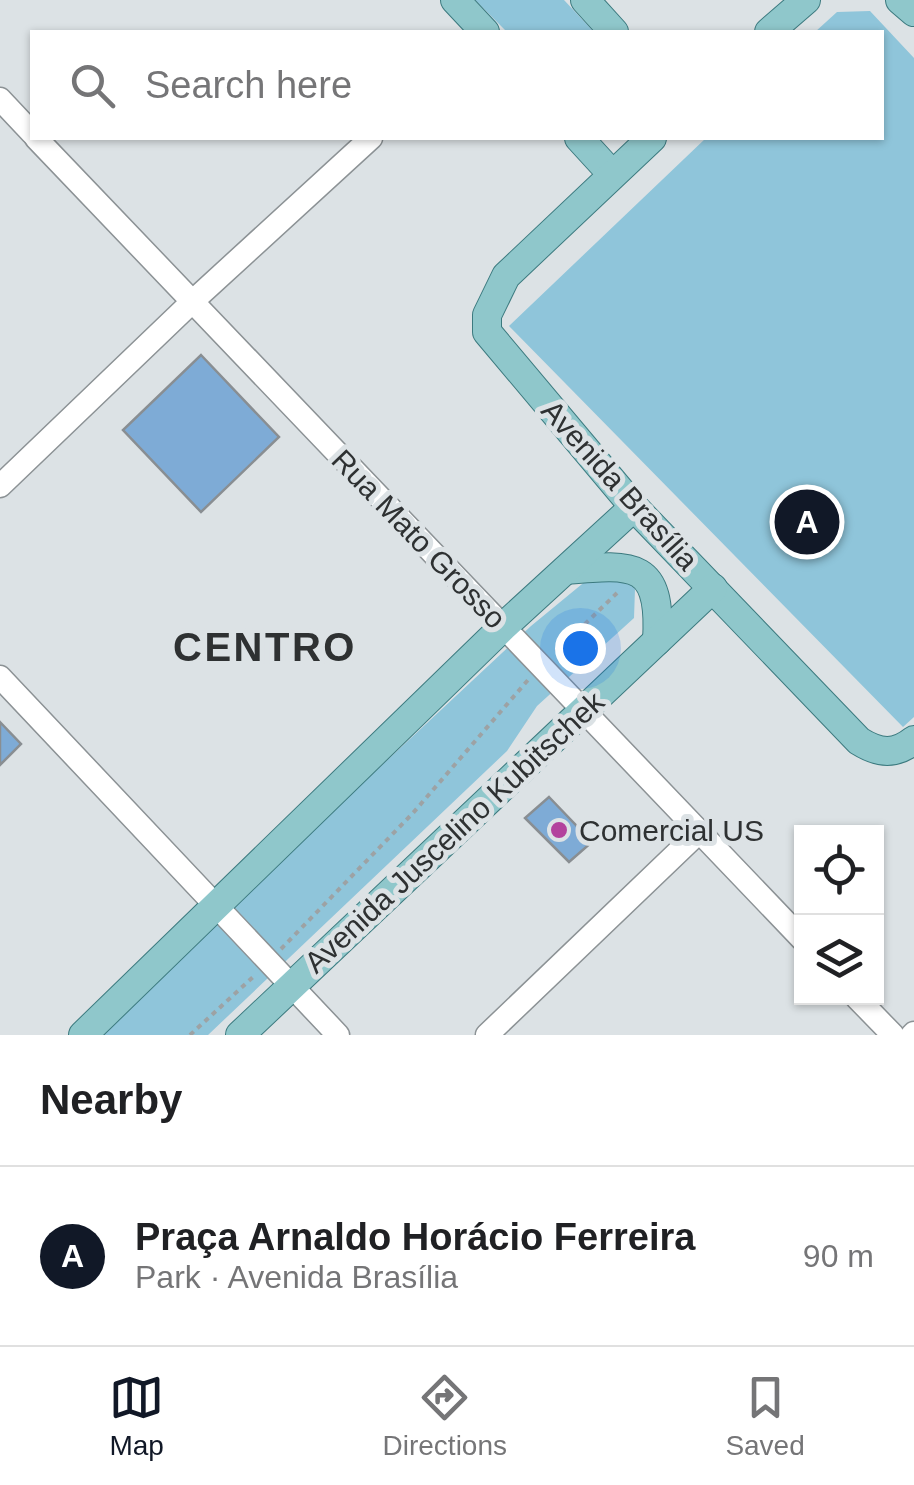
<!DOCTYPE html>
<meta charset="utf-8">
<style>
:root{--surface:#fff;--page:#f6f6f6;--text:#202124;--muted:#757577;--line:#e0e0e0;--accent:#111827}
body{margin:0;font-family:Arial,sans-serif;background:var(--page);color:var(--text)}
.controls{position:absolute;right:30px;bottom:30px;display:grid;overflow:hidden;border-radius:0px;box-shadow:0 2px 8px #0004}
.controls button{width:90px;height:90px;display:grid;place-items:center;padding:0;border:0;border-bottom:2px solid var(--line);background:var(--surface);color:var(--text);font:50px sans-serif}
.you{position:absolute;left:580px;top:648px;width:35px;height:35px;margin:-25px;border:8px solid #fff;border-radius:50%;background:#1a73e8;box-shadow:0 0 0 15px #1a73e833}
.badge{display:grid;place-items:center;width:65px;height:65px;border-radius:50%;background:var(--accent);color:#fff;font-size:32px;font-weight:700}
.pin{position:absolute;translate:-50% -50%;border:5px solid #fff;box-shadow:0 2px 10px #0006}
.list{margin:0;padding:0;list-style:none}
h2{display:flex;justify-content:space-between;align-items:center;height:130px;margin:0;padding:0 40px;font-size:42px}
h2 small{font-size:32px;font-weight:400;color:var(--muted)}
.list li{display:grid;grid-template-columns:65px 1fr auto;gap:30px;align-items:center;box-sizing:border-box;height:180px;padding:0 40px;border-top:2px solid var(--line)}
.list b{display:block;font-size:38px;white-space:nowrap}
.list p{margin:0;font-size:32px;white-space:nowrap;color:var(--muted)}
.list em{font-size:32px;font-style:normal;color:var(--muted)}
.icon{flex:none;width:55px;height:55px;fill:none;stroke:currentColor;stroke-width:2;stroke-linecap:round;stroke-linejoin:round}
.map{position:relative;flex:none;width:914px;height:1035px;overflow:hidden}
.search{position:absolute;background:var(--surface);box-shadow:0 2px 8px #0004;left:30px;right:30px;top:30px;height:110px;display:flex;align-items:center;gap:25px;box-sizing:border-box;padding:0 35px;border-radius:0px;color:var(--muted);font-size:38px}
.sheet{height:310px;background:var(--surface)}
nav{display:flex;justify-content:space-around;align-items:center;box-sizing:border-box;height:140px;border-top:2px solid var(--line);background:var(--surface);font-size:28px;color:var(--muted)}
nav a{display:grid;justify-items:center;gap:5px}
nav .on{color:var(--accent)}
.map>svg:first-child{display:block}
.green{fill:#8fc5da}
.building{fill:#7eabd6;stroke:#898e92;stroke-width:2.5}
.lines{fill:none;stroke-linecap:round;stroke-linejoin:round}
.minor-casing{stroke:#8c9295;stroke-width:25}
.major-casing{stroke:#3c7a7f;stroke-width:30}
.path{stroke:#9da2a4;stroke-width:4;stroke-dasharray:5 5;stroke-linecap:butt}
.minor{stroke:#fff;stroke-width:22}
.major{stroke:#8fc7cb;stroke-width:28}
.poi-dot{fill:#b3429d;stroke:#dce2e5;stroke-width:4}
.labels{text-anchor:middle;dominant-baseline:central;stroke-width:10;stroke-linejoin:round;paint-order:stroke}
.street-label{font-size:30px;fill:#2e3132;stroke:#dce2e5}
.poi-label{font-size:30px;fill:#2e3132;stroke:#dce2e5;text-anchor:start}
.district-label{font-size:40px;font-weight:bold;letter-spacing:2.5px;fill:#2e3132;stroke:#dce2e5}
</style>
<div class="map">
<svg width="914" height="1035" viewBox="0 0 914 1035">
<rect width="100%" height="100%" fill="#dce2e5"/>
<!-- green -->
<g class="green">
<path d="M475,0H564L594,32H507Z"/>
<path d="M870,11L914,58V717L903,727L509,326L706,138H882V32H815L837,12Z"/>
<path d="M622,574L635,589L634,618L537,706L507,751L208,1035H101L336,808L531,626L593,575Z"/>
</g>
<!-- building -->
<g class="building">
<path d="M201,355L279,437L201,512L123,430Z"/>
<path d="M0,722L21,744L0,765Z"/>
<path d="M549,797L592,842L569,862L525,818Z"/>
</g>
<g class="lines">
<defs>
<g id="minor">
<path d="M0,99L32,133"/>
<path d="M36,138L802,939"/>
<path d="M0,486L193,301L371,138"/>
<path d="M0,677L338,1035"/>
<path d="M857,998L893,1035"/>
<path d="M487,1035L699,832"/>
<path d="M912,1035L914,1033"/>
</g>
<g id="major">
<path d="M455,0L485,32"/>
<path d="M585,0L614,32"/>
<path d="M900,0L914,12"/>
<path d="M769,32L806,0"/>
<path d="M579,138L611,173"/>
<path d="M652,138L506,276L487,315V332L634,507L859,741C880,754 895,755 914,740"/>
<path d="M566,570C634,564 662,561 657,641"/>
<path d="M83,1035L503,627L634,507"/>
<path d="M240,1035L713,588"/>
</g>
</defs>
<!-- minor casing -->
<use href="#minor" class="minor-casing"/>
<!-- major casing -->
<use href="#major" class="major-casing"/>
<!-- path -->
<g class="path">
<path d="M556,652L617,593"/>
<path d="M281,949L413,813L528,680"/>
<path d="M190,1035L253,977"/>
</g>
<!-- minor -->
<use href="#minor" class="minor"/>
<!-- major -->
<use href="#major" class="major"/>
</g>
<!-- markers -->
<circle class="poi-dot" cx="559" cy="830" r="10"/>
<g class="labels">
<!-- street labels -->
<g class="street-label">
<text transform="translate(620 485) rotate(48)">Avenida Brasília</text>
<text transform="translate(419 539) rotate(46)">Rua Mato Grosso</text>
<text transform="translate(454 832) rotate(-43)">Avenida Juscelino Kubitschek</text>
</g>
<!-- poi labels -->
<g class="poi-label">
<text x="579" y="830">Comercial US</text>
</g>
<!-- district labels -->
<g class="district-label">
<text x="265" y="647">CENTRO</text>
</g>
</g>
</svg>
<div class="controls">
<button><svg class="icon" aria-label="locate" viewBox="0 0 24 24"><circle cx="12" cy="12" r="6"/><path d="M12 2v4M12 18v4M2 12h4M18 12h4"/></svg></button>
<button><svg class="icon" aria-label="layers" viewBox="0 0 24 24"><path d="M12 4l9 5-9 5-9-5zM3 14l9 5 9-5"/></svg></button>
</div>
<div class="you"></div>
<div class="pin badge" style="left:807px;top:522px">A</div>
<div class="search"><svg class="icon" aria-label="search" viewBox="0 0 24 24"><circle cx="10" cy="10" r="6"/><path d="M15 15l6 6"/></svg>Search here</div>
</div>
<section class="sheet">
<h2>Nearby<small></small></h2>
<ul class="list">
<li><span class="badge">A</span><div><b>Praça Arnaldo Horácio Ferreira</b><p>Park · Avenida Brasília</p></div><em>90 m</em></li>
</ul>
</section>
<nav>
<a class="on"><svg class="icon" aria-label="map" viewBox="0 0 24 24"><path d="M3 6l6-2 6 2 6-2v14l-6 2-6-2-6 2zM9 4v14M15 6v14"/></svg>Map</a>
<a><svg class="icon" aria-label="directions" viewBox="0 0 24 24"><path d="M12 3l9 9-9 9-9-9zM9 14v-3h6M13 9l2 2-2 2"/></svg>Directions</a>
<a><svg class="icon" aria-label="saved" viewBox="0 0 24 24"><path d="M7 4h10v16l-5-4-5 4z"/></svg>Saved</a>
</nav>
